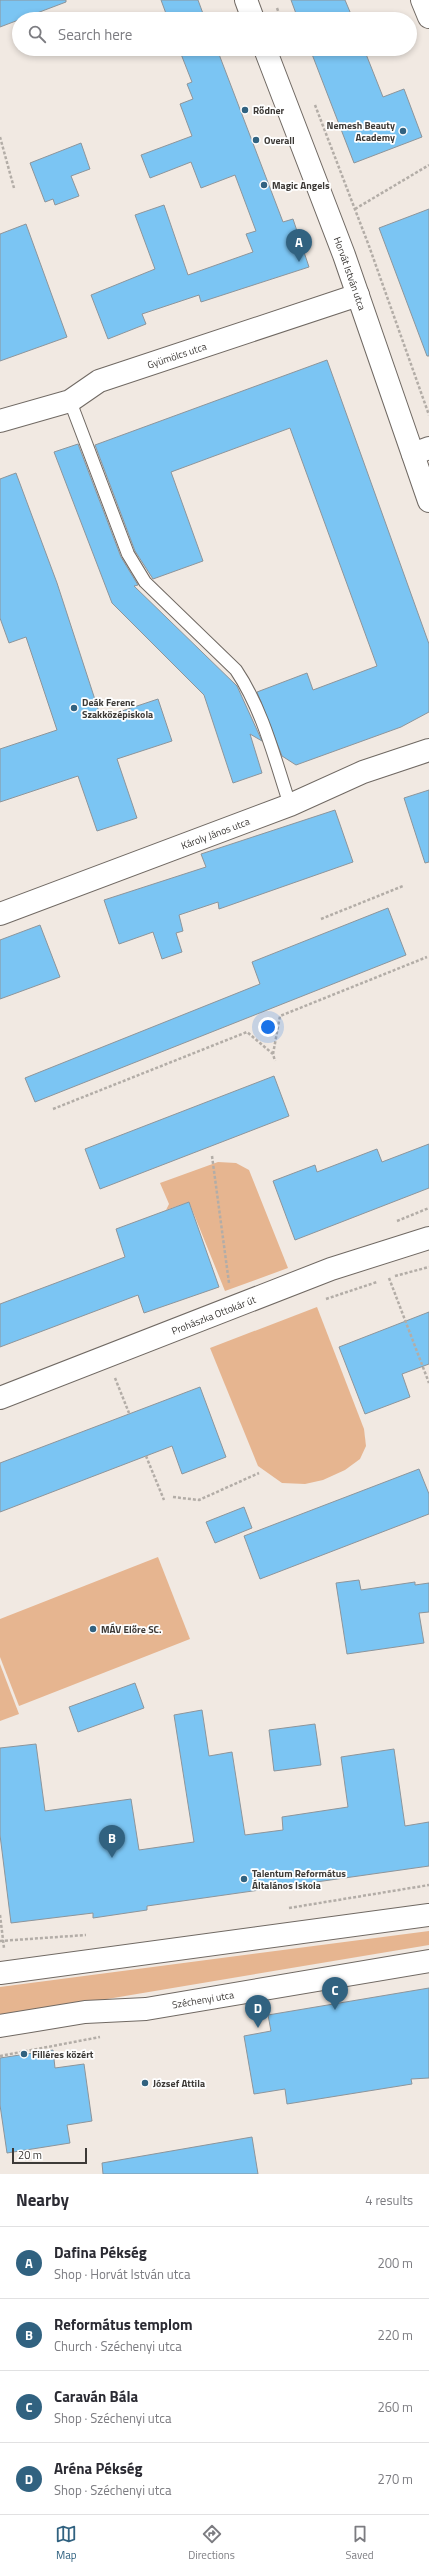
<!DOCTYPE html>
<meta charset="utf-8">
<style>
:root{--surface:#fff;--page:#f7f7f7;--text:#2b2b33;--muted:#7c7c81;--line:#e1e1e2;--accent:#316280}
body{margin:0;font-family:"Titillium Web",sans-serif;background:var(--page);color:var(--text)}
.scale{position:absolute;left:12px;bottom:10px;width:75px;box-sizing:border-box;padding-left:4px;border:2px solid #3d3a37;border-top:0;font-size:11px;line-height:14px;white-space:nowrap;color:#3d3a37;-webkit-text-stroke:3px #fff;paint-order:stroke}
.you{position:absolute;left:268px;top:1027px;width:14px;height:14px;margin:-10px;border:3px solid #fff;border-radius:50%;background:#1a73e8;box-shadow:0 0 0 6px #1a73e833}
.badge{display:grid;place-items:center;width:26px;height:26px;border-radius:50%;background:var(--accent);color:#fff;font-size:13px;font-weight:700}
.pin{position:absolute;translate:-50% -33px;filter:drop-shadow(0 1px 2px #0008)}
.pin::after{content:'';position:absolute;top:21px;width:14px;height:12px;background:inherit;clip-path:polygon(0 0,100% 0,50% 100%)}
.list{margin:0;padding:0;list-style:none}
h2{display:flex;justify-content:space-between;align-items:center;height:52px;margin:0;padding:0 16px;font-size:17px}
h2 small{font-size:13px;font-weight:400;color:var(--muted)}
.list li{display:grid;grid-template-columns:26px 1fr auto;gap:12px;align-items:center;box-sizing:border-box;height:72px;padding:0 16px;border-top:1px solid var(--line)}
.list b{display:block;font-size:15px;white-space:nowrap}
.list p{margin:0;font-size:13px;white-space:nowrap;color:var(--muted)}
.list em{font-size:13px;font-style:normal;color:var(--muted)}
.icon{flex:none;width:22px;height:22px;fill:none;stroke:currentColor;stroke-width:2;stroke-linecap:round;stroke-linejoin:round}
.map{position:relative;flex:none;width:429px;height:2174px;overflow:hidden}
.search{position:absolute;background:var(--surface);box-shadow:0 2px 6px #0003;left:12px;right:12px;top:12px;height:44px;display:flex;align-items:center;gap:10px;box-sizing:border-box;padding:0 14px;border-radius:22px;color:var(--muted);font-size:15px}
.sheet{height:340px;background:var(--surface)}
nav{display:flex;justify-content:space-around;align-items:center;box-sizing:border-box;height:56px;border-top:1px solid var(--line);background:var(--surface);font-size:11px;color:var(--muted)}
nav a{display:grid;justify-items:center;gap:2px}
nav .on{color:var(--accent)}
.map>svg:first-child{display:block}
.green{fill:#e6b590}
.building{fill:#7bc5f3;stroke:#8d959b}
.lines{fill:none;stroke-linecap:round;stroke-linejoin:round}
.service-casing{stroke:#706963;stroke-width:14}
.minor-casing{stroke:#706963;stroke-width:24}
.tertiary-casing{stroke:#706963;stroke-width:24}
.secondary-casing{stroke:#706963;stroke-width:24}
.path{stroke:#b3ada7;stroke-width:2.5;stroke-dasharray:3 2;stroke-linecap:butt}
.service{stroke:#fff;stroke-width:12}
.minor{stroke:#fff;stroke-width:22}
.tertiary{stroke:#fff;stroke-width:22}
.secondary{stroke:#fff;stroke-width:22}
.poi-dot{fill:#316280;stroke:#fff;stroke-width:1.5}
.labels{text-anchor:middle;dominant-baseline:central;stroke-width:3.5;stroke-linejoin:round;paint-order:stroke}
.poi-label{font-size:10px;font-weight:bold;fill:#3d3a37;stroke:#fff;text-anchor:start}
.street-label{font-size:10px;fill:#3d3a37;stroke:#fff}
</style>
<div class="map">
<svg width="429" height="2174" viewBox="0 0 429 2174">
<rect width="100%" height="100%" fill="#f1e9e2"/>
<!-- green -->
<g class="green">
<path d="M218,1162L236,1163L249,1170L288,1268L225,1291L189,1202L166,1210L169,1204L160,1183Z"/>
<path d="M317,1307L364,1429L366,1446L360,1459L345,1470L323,1480L305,1484L282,1483L258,1466L210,1348Z"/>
<path d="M158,1557L190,1639L19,1706L0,1657V1619Z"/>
<path d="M0,1664L19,1714L0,1721Z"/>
<path d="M429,1931V1945L0,2017V1987Z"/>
</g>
<!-- building -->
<g class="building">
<path d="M0,0H66V2L0,27Z"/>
<path d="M161,0H198L205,19H168Z"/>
<path d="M291,0H345L353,19H298Z"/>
<path d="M179,49H217L283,222L293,219L309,267L201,302L199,295L142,314L146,324L108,339L91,295L155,269L135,215L164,205L188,275L253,252L246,234L256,231L235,175L201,188L191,162L150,178L141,155L192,136L180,104L193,99L187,84L192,82Z"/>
<path d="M310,49H364L383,97L404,89L422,137L354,163Z"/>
<path d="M81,143L90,169L71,176L79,196L55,205L53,199L45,202L30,163Z"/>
<path d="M429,209V356H427L379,228Z"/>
<path d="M26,224L67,337L0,361V234Z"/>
<path d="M327,360L429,644V712L401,727L296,765L282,756L257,692L307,673L313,690L377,666L290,428L171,472L203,561L153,579L135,551L95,445Z"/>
<path d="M78,444L121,557L138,585L134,586L237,686L262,741L250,734L262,773L233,783L204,695L112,603L54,452Z"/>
<path d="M16,473L57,583L101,718L158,699L172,741L117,759L137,818L97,831L78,776L0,802V749L57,730L26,637L9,643L0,618V479Z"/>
<path d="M429,790V862L425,863L404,798Z"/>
<path d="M335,810L353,862L219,909L218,902L179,915L183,931L176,933L182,952L162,959L153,932L119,944L104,900L206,867L201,854Z"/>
<path d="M388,908L406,955L35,1102L25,1078L260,984L252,962Z"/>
<path d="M40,925L60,977L0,999V940Z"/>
<path d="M274,1076L289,1116L100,1189L85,1149Z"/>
<path d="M429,1144V1188L295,1240L273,1181L315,1165L317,1172L377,1149L382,1162Z"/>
<path d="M189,1202L219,1287L144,1313L138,1295L0,1347V1304L125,1257L116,1229Z"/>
<path d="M429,1312V1364L402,1374L410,1397L365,1414L339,1347Z"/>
<path d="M200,1387L226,1457L182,1474L172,1446L0,1512V1463Z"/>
<path d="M419,1469L429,1494V1514L260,1579L244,1536Z"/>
<path d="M244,1507L252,1528L215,1543L206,1522Z"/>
<path d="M359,1580L361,1590L415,1582V1585L429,1583V1612L419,1613L424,1643L347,1654L336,1583Z"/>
<path d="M135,1683L144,1708L78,1732L69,1707Z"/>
<path d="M202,1710L209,1756L232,1752L245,1835L283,1830L282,1817L348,1807L341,1757L394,1749L405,1826L429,1822V1866L147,1906V1910L93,1918V1913L11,1923L0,1835V1748L36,1744L45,1811L131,1799L139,1850L194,1842L174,1715Z"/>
<path d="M315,1724L321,1765L274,1771L269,1730Z"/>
<path d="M429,1988V2078L411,2079L412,2084L287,2104L285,2089L254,2094L244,2036L271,2031L268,2015Z"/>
<path d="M53,2050L55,2068L84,2064L92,2121L67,2125L70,2143L7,2153L0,2105V2058Z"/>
<path d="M252,2137L258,2174H103L102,2163Z"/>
</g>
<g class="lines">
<defs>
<path id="service" d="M70,401L128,554L145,582L236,670C263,710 275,760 290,805"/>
<g id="minor">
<path d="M422,0L429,17"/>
<path id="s1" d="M0,421L70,401L99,381L358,295"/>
<path d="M413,454L429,448"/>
<path id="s2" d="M0,914L290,805L363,772L429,750"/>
</g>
<g id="tertiary">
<path id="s3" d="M0,1398L331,1269L429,1238"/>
</g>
<g id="secondary">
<path d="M246,0L253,19"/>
<path id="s4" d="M265,49L344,255L429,501"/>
<path d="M0,1973L429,1915"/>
<path id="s5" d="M0,2026L85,2012L146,2009L429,1961"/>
</g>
</defs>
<!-- service casing -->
<use href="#service" class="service-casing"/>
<!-- minor casing -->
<use href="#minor" class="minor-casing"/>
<!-- tertiary casing -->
<use href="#tertiary" class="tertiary-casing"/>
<!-- secondary casing -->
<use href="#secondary" class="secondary-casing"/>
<!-- path -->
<g class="path">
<path d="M277,8L281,19"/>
<path d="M315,105L369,246L429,415"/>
<path d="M0,137L14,188"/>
<path d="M355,209L429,165"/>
<path d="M321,919L403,886"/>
<path d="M273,1054L280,1016L427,957"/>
<path d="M53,1109L247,1032L273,1054L275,1061"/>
<path d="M212,1156L229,1283"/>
<path d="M397,1221L429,1208"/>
<path d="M395,1276L429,1267"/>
<path d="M389,1278L429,1383"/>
<path d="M326,1299L377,1282"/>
<path d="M115,1378L129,1413"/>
<path d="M146,1456L164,1500"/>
<path d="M173,1497L199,1500L259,1473"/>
<path d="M289,1908L429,1885"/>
<path d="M0,1915L4,1948"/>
<path d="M0,1941L86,1935"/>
<path d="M0,2056L100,2037"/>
</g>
<!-- service -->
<use href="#service" class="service"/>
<!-- minor -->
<use href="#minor" class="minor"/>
<!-- tertiary -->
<use href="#tertiary" class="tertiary"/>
<!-- secondary -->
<use href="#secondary" class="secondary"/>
</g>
<!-- markers -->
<g class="poi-dot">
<circle cx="245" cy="110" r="4"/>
<circle cx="403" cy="131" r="4"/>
<circle cx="256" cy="140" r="4"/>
<circle cx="264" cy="185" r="4"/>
<circle cx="74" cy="708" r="4"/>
<circle cx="93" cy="1629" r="4"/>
<circle cx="244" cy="1879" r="4"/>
<circle cx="24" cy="2054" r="4"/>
<circle cx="145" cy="2083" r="4"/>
</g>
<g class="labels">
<!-- poi labels -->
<g class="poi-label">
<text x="253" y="110">Rődner</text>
<text x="395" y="125" text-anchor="end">Nemesh Beauty<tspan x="395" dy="12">Academy</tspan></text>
<text x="264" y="140">Overall</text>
<text x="272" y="185">Magic Angels</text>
<text x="82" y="702">Deák Ferenc<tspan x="82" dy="12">Szakközépiskola</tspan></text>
<text x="101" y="1629">MÁV Előre SC.</text>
<text x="252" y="1873">Talentum Református<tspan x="252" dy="12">Általános Iskola</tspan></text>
<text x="32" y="2054">Filléres közért</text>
<text x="153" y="2083">József Attila</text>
</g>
<!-- street labels -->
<g class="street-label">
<text stroke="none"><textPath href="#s4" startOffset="240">Horvát István utca</textPath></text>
<text stroke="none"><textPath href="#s1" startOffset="190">Gyümölcs utca</textPath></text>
<text stroke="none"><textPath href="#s2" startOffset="230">Károly János utca</textPath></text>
<text stroke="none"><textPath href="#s3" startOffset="229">Prohászka Ottokár út</textPath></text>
<text stroke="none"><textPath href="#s5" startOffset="205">Széchenyi utca</textPath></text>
</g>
</g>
</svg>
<div class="scale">20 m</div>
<div class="you"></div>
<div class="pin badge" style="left:299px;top:262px">A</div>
<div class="pin badge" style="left:112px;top:1858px">B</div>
<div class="pin badge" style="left:335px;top:2010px">C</div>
<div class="pin badge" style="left:258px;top:2028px">D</div>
<div class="search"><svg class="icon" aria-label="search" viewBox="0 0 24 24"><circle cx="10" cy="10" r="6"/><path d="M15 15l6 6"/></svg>Search here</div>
</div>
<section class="sheet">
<h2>Nearby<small>4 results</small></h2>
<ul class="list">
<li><span class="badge">A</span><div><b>Dafina Pékség</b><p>Shop · Horvát István utca</p></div><em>200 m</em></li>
<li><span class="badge">B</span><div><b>Református templom</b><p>Church · Széchenyi utca</p></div><em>220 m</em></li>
<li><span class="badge">C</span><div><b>Caraván Bála</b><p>Shop · Széchenyi utca</p></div><em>260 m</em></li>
<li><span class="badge">D</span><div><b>Aréna Pékség</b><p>Shop · Széchenyi utca</p></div><em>270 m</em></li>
</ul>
</section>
<nav>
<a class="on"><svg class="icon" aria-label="map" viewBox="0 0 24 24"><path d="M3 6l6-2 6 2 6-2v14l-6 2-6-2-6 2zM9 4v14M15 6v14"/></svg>Map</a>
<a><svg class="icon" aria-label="directions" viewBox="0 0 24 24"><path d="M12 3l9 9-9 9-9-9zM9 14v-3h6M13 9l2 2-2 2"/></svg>Directions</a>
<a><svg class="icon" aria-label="saved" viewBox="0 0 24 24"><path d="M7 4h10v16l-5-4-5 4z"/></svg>Saved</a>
</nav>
